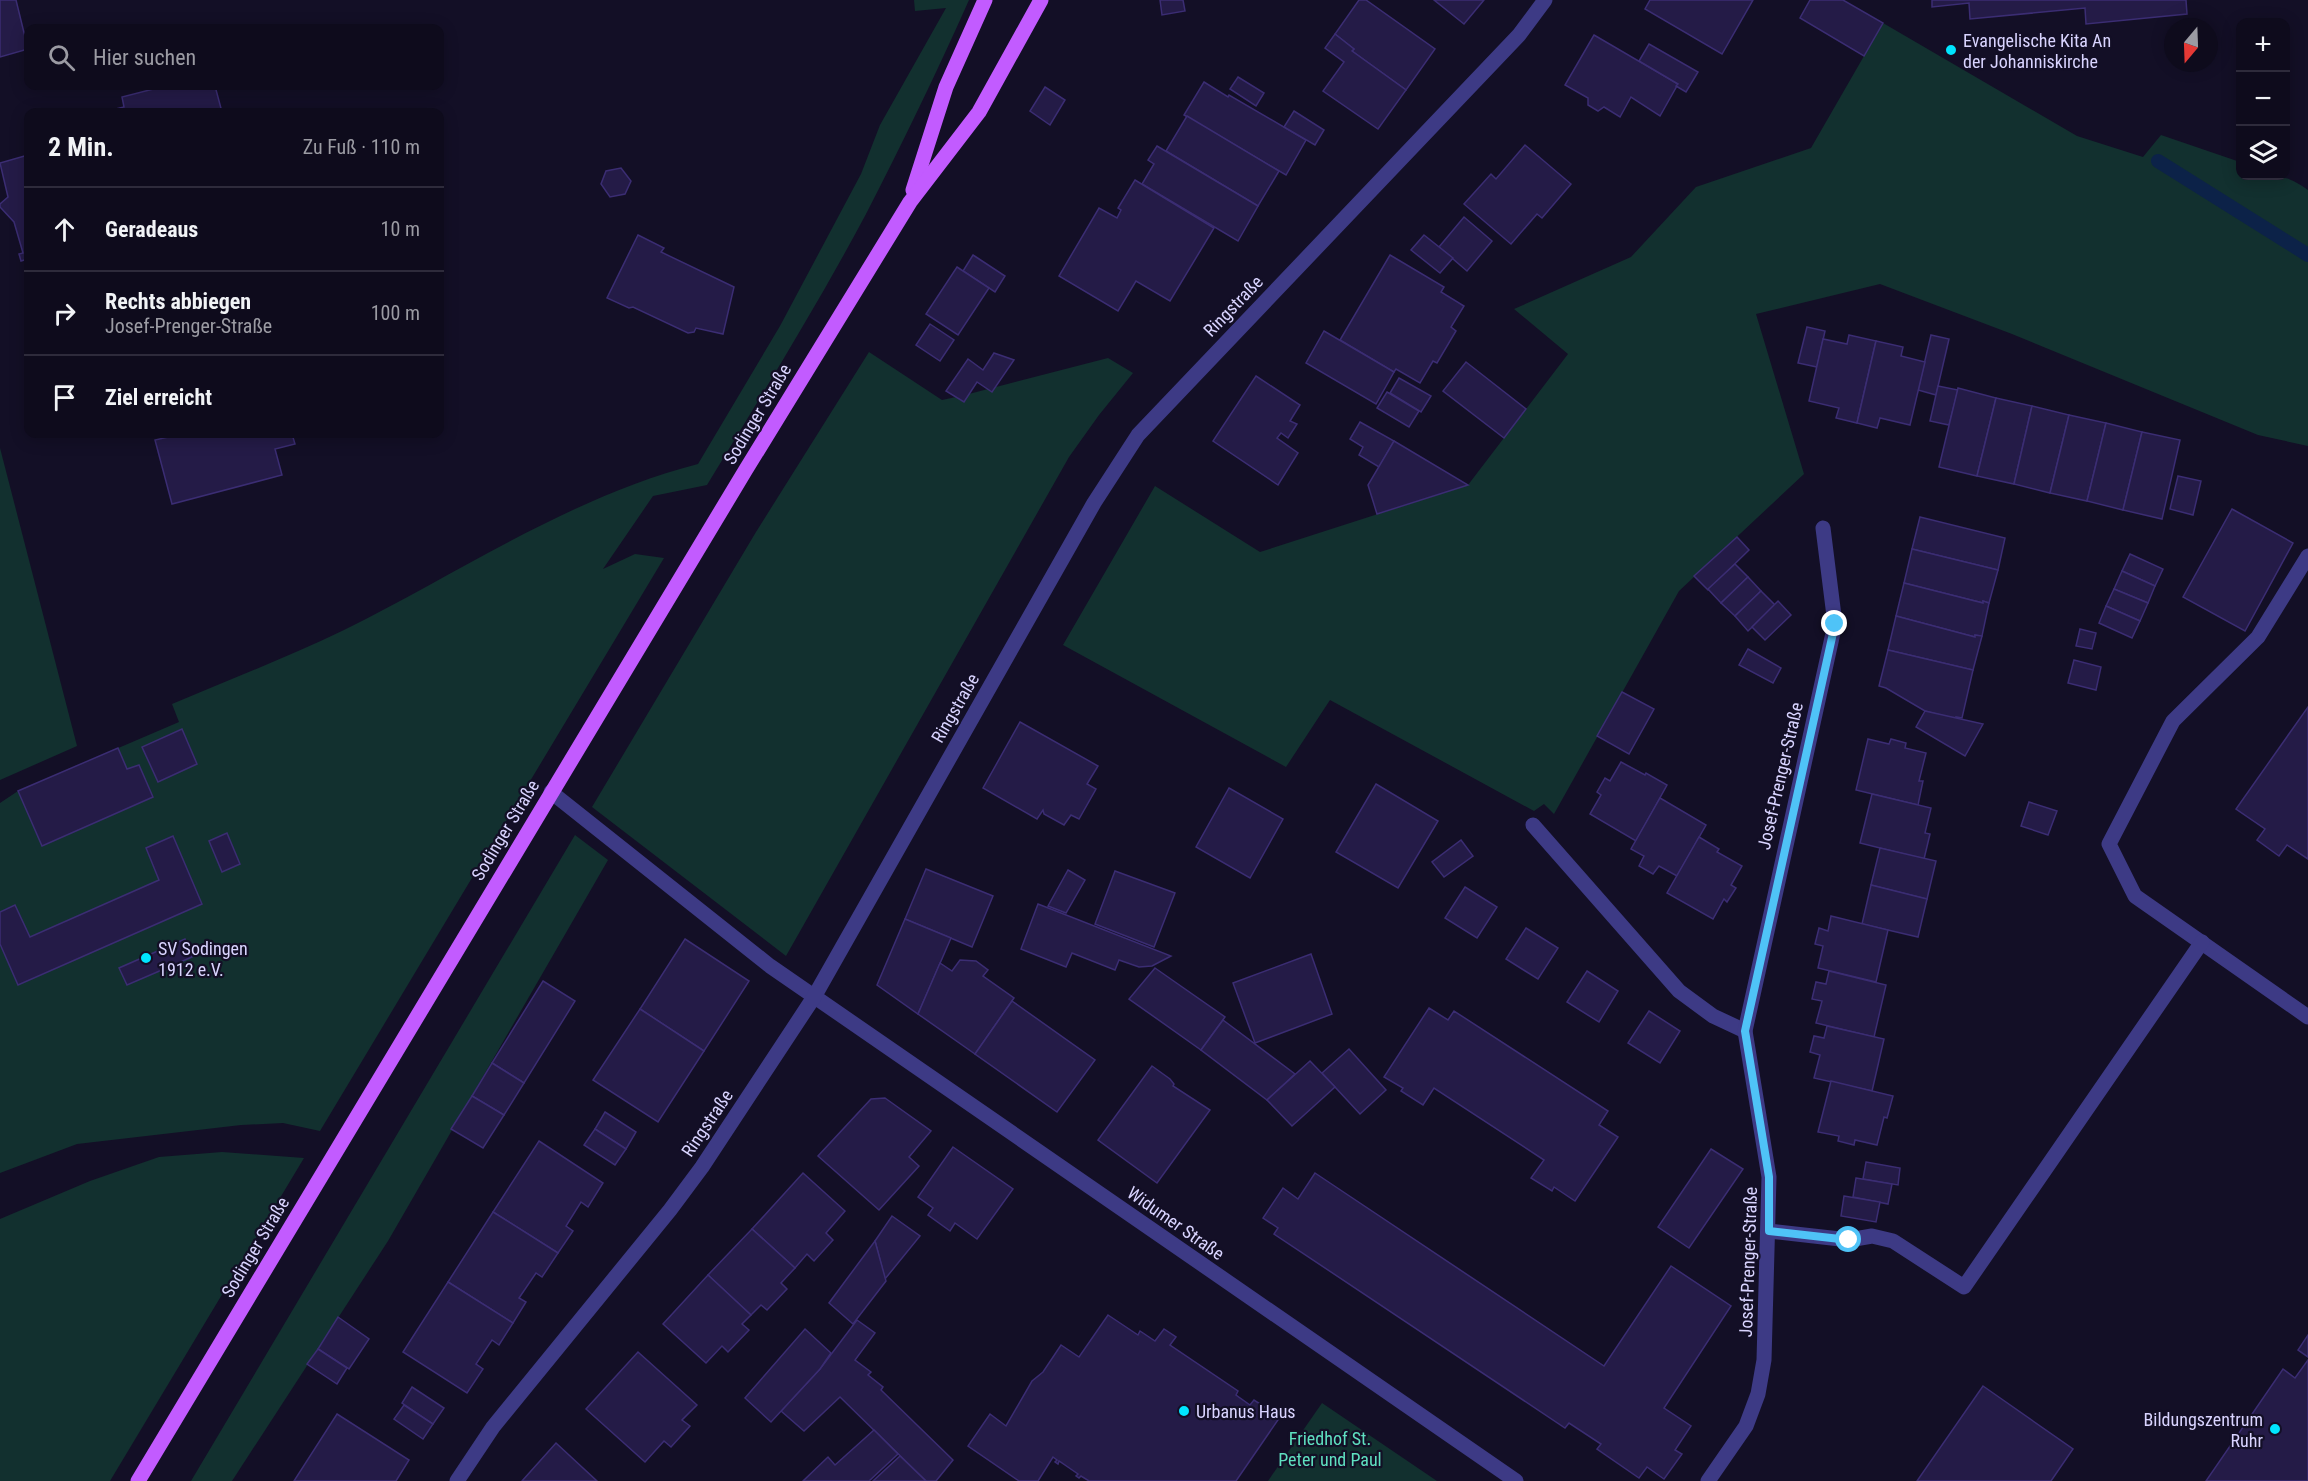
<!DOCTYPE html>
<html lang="de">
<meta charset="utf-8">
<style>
:root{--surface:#0e0b1c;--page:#1c1929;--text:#f1f3f6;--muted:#9b9ba3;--line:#2e2b3b}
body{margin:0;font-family:"Roboto Condensed",sans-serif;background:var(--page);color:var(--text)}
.controls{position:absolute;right:18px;top:18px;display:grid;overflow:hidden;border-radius:12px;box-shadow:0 3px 15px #0003}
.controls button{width:54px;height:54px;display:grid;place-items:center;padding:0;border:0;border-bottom:2px solid var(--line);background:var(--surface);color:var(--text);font:30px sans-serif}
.compass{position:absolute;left:2164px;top:18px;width:54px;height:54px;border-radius:50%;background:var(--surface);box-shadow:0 3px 15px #0003;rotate:199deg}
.stop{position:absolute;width:18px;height:18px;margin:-14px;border:4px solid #4fc3f7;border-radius:50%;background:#fff}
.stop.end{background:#4fc3f7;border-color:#fff;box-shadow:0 2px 6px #0008}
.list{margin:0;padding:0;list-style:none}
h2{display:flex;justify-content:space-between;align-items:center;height:78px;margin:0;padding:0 24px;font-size:26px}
h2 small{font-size:20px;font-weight:400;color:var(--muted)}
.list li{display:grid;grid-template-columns:39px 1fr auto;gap:18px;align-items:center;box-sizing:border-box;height:84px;padding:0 24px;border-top:2px solid var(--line)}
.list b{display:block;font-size:22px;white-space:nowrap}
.list p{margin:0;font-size:20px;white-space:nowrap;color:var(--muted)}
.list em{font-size:20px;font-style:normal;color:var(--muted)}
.icon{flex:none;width:33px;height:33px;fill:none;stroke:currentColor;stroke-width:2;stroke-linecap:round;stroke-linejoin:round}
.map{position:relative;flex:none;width:2308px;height:1481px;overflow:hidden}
.search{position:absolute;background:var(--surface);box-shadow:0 3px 15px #0003;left:24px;top:24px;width:420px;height:66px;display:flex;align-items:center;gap:15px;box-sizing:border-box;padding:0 21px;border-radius:12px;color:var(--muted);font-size:22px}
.panel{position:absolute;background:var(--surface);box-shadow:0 3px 15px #0003;left:24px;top:108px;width:420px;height:330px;border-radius:12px}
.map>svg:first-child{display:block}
.green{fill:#12302f}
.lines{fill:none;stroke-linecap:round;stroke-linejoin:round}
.stream{stroke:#0c2248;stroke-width:14}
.building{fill:#241b47;stroke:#3b2d73;stroke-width:1.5}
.minor{stroke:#3d3a85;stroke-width:15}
.major{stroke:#c25bff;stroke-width:15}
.route{stroke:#4fc3f7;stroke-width:8}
.poi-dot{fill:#00e5ff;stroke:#130f26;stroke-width:2}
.labels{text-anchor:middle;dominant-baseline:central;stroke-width:4.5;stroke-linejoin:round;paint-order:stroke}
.poi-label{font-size:18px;fill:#d9d4ff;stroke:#130f26;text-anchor:start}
.street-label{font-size:18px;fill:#d9d4ff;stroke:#130f26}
.park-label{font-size:18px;fill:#5fe0c0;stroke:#130f26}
</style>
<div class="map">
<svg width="2308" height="1481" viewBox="0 0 2308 1481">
<rect width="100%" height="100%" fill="#130f26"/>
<!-- green -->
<g class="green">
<path d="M914,0H969C937,72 902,144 866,214C817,306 761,396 707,485L653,496L603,569L635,554L664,558L320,1131L283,1123L241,1125L77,1144L0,1173V803L18,791L179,722L172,704C229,680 288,657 344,630C461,572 570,497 698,464L780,326L861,174L880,125L946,8L915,11Z"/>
<path d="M1883,23L2077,136L2143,157L2161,135L2240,162V176C2272,176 2281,171 2308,190V446L2258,435L2012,334L1880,284L1756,314L1804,474L1679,591L1554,814L1544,804L1534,811L1330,700L1286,767L1063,645L1155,486L1260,552L1468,485L1568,354L1514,309L1631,257L1696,187L1811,148Z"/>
<path d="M869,352L942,400L956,397L964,402L969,394L988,389L992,392L996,387L1108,358L1133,373L1099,415L1069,457L786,956L592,807L756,532Z"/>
<path d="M0,448L77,746L0,780Z"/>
<path d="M575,835L608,860L388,1241L232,1481H191Z"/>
<path d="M222,1152L304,1158L110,1481H0V1219L90,1181L159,1157Z"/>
<path d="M1322,1403L1437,1481H1268Z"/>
</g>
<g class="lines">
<!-- stream -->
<path class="stream" d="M2158,161L2308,255"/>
</g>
<!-- building -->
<g class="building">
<path d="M0,0H16L28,49L0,57Z"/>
<path d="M1160,0H1183L1185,11L1162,15Z"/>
<path d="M1359,0H1366L1435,49L1406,90L1352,51L1354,49L1335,34Z"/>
<path d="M1434,0H1484L1464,24Z"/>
<path d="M1650,0H1753L1722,54L1645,9Z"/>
<path d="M1810,0H1843L1883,23L1864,56L1800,18Z"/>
<path d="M1932,0H2186L2187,14L2086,24L2085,8L1970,19L1969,3L1932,7Z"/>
<path d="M1335,34L1354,49L1352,51L1406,90L1378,129L1323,91L1344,62L1325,48Z"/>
<path d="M1594,35L1678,84L1660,116L1631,97L1620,117L1604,107L1598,111L1588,105V98L1565,85Z"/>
<path d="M1649,44L1698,72L1686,92L1676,86L1678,84L1639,61Z"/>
<path d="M1238,77L1264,93L1256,106L1230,89Z"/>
<path d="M1204,82L1228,97L1229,95L1306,140L1286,175L1184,115Z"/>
<path d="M165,86H215L222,112H103L124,107L122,97Z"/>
<path d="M1045,87L1065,100L1050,125L1030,111Z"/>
<path d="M1294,111L1324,130L1315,145L1284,127Z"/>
<path d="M1187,116L1279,171L1258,206L1166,151Z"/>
<path d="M1525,145L1571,184L1542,218L1537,214L1511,244L1464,204L1491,174L1496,179Z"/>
<path d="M1157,146L1258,206L1238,241L1142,184L1154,164L1148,160Z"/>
<path d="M28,155V259L21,261L19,254L23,253L14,222L0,207V204L8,197L0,163Z"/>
<path d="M621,168L631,181L625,194L610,197L601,184L606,171Z"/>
<path d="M1135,180L1214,228L1170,301L1136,281L1118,311L1059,276L1099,208L1117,218L1121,210L1118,208Z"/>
<path d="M1464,217L1492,241L1467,271L1439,247Z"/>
<path d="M638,235L664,248L661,252L734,287L723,334L696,328L694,332L688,333L633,307L629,308L607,298Z"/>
<path d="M1424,235L1453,258L1440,273L1411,250Z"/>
<path d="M973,255L1005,276L995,292L963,271Z"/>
<path d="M1390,255L1444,287L1441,292L1464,306L1451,327L1456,331L1437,363L1433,361L1420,383L1396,369L1394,372L1340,340Z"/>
<path d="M957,267L989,288L958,335L926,314Z"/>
<path d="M930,324L954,340L940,361L916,345Z"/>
<path d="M1807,327L1825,331L1817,367L1798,363Z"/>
<path d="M1324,331L1394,372L1376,404L1306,363Z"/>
<path d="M1849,335L1876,341L1857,423L1836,418L1839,408L1809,401L1823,339L1847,344Z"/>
<path d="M1931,335L1949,339L1936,395L1918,390Z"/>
<path d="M1876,341L1903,347L1901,356L1925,362L1910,425L1880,418L1877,428L1857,423Z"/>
<path d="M994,353L1014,360L992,392L977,382L964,402L946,391L968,359L983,370Z"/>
<path d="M1466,362L1526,409L1504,438L1443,391Z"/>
<path d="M1256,376L1300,405L1290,421L1297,424L1288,438L1281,433L1277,438L1298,453L1278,485L1213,441Z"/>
<path d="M1399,378L1431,396L1421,412L1390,393Z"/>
<path d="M1938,386L1958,390L1949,425L1930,421Z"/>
<path d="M1958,388L1996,398L1977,476L1939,467Z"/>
<path d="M1387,392L1419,411L1409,427L1377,408Z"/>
<path d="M1996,398L2032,406L2014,484L1977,476Z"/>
<path d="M2032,406L2069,415L2050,493L2014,484Z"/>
<path d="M2069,415L2106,423L2087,501L2050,493Z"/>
<path d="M1360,422L1394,441L1379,467L1359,455L1363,447L1350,439Z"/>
<path d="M2106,423L2142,432L2123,510L2087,501Z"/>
<path d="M2142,432L2180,440L2162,519L2123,510Z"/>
<path d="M181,434H292L295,444L275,449L282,475L172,504L155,440Z"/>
<path d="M1394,441L1468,485L1377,514L1368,485Z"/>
<path d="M2178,476L2201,481L2193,515L2170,509Z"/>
<path d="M2232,509L2293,543L2245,631L2183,597Z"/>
<path d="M1920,517L2005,538L1998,570L1912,549Z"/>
<path d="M1737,537L1749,550L1708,590L1694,576Z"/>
<path d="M1912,549L1998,570L1989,603L1983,601V603L1904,583Z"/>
<path d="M2130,554L2163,569L2155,586L2122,571Z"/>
<path d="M1735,564L1748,577L1721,603L1708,589Z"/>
<path d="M2122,571L2155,586L2148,603L2114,589Z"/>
<path d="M1748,577L1761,591L1735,616L1721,603Z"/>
<path d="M1904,583L1983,603V601L1989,603L1982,636L1975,635V637L1896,616Z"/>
<path d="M2114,589L2148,603L2140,621L2106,606Z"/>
<path d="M1761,591L1775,605L1748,631L1735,616Z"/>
<path d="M1778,601L1791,615L1765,640L1752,627Z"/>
<path d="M2106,606L2140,621L2132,638L2099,623Z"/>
<path d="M1896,616L1975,637V635L1982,636L1973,670L1888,650Z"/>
<path d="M2080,629L2096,633L2092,649L2076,646Z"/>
<path d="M1748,649L1781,668L1773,683L1739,665Z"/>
<path d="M1888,650L1973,670L1962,718L1956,717V719L1925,711L1886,688L1879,686Z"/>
<path d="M2074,660L2101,667L2096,690L2068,683Z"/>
<path d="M1622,692L1654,709L1629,754L1597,736Z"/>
<path d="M2308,707V859L2287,845L2279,856L2257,840L2265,829L2236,809Z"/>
<path d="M1925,711L1983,724L1965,756L1916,727Z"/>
<path d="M1020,722L1098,766L1087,784L1096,789L1079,819L1071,815L1064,825L1044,814L1043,810L1037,819L983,788Z"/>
<path d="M182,729L197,764L158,782L142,747Z"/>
<path d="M1868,739L1889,744L1891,739L1906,743L1905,748L1926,753L1919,781H1923L1918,805L1856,790Z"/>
<path d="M118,748L127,769L139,765L153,797L42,846L18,791Z"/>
<path d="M1621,762L1645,775L1646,773L1667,785L1636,841L1590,814L1601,795L1597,792L1605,778L1610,781Z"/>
<path d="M1376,784L1438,821L1398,888L1336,852Z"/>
<path d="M1229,788L1283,819L1250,878L1196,847Z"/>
<path d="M1872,794L1931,808L1925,833L1930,834L1924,859L1860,843Z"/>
<path d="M1660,798L1706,825L1677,876L1659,866L1653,874L1639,866L1644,856L1631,849Z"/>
<path d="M2029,802L2057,811L2048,835L2021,826Z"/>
<path d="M227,833L240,864L222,872L209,841Z"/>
<path d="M173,836L202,904L18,985L0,944V912L15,905L30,937L159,880L146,848Z"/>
<path d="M1699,837L1719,849L1717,852L1742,866L1731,885L1736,888L1727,902L1724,899L1713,919L1667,893Z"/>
<path d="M1461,840L1473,856L1444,877L1432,862Z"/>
<path d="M1880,848L1936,861L1927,899L1871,885Z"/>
<path d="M926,869L993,896L972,947L905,919Z"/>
<path d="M1068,870L1085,880L1066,913L1048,906Z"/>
<path d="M1115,871L1175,893L1154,947L1095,924Z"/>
<path d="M1871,885L1927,899L1918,937L1862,924Z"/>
<path d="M1465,887L1497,907L1477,938L1445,918Z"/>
<path d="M1038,904L1171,956L1152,966L1139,967L1119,960L1115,970L1072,953L1066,967L1021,949Z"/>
<path d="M1831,916L1888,930L1876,982L1818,968L1823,946L1815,944L1819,928L1828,931Z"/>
<path d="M905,919L951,938L918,1014L877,985Z"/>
<path d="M1526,928L1558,948L1538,979L1506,959Z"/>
<path d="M185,939L192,957L127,985L119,968Z"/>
<path d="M685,939L749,981L704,1051L640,1009Z"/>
<path d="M1311,954L1332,1014L1255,1043L1233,983Z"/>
<path d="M960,960L976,961L988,970L983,976L1014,998L975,1054L918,1014L940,963L952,971Z"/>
<path d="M1155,968L1225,1017L1201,1050L1129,999Z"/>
<path d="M1587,971L1618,991L1599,1022L1567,1002Z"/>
<path d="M1829,971L1886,985L1874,1037L1816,1023L1822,1001L1812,999L1816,982L1826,984Z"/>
<path d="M543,981L575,1001L524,1083L492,1063Z"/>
<path d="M1012,1001L1095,1060L1057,1112L975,1054Z"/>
<path d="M1429,1008L1448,1020L1454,1011L1608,1111L1599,1125L1618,1137L1575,1201L1554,1187L1552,1191L1531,1178L1544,1160L1434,1088L1423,1105L1401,1091L1403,1088L1384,1077Z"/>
<path d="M640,1009L704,1051L658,1122L593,1080Z"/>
<path d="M1649,1011L1680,1031L1660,1063L1628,1043Z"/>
<path d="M1223,1020L1295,1074L1267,1100L1201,1050Z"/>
<path d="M1827,1026L1884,1039L1872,1091L1814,1078L1820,1055L1810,1052L1814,1036L1824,1038Z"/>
<path d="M1349,1049L1386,1090L1360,1114L1322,1073Z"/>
<path d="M1310,1061L1335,1087L1292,1126L1267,1100Z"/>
<path d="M492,1063L524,1083L504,1115L472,1096Z"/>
<path d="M1152,1066L1170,1079L1174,1084L1173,1086L1210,1110L1157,1183L1098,1140Z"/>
<path d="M1831,1081L1893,1096L1887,1118L1884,1117L1877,1145L1855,1140L1854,1145L1838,1141L1839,1136L1818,1132Z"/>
<path d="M472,1096L504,1115L483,1148L451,1129Z"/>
<path d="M885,1098L931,1131L909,1157L919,1166L879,1210L818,1156L871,1099Z"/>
<path d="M605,1112L636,1132L626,1149L595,1129Z"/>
<path d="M595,1129L626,1149L615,1165L584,1145Z"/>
<path d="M539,1141L603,1183L588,1207L581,1202L566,1226L573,1231L558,1253L493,1212Z"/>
<path d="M953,1147L1013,1189L977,1239L955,1223L950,1231L928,1215L933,1208L918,1197Z"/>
<path d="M1711,1149L1743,1169L1689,1248L1658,1227Z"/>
<path d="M1866,1162L1900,1168L1898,1185L1863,1179Z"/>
<path d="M803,1173L845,1211L826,1233L833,1240L814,1261L807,1254L795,1268L752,1229Z"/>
<path d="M1315,1173L1604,1366L1671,1266L1731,1306L1664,1408L1691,1426L1675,1450L1682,1454L1664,1479L1647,1467L1639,1478L1597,1449L1601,1444L1569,1423L1565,1428L1274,1234L1278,1228L1263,1218L1283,1188L1298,1199Z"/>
<path d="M1856,1178L1892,1184L1888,1204L1853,1197Z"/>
<path d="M1844,1196L1880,1202L1876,1222L1841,1216Z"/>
<path d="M493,1212L558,1253L542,1277L536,1273L519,1298L526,1302L513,1323L448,1282Z"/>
<path d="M892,1216L920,1236L885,1279L875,1241Z"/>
<path d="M752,1229L795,1268L781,1283L787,1289L767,1310L761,1305L751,1315L708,1275Z"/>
<path d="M875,1241L886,1281L853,1324L829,1303Z"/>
<path d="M708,1275L751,1315L742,1324L749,1330L728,1352L722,1346L706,1363L663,1324Z"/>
<path d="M448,1282L513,1323L499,1345L492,1340L476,1364L483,1369L467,1393L403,1352Z"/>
<path d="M1108,1315L1138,1335L1140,1331L1155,1341L1164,1329L1176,1337L1170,1345L1238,1391L1236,1395L1250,1405L1254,1400L1280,1417L1236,1481H1089L1081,1476L1079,1478L1076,1476L1078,1474L1059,1461L1058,1464L1055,1462L1057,1460L1053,1457L1038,1481H1019L968,1446L990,1414L1006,1426L1032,1381L1043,1372L1061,1345L1079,1357Z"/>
<path d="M338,1317L369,1339L349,1369L318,1349Z"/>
<path d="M857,1320L875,1333L855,1360L871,1372L868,1375L883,1387L881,1390L953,1460L936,1481H926L840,1397L804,1431L781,1411L820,1369Z"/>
<path d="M805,1329L831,1353L820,1369L771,1422L745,1398Z"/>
<path d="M2308,1335V1357L2298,1350Z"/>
<path d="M318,1349L347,1368L337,1384L307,1364Z"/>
<path d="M638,1352L697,1405L682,1420L690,1426L671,1447L664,1441L645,1462L586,1409Z"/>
<path d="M2308,1360V1481H2206L2283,1369L2295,1378Z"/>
<path d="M1983,1386L2073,1449L2051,1481H1917Z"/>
<path d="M412,1387L444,1408L433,1424L402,1403Z"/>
<path d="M404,1405L433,1424L423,1439L394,1419Z"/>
<path d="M337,1414L409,1460L396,1481H294Z"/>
<path d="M874,1430L898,1454L869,1481H803L828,1457L835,1465Z"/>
<path d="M556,1443L597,1481H522Z"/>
<path d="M900,1456L926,1481H873Z"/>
</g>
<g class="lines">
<!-- minor -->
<g class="minor">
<path d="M2308,556L2258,637L2173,721L2109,844L2135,896L2308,1017"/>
<path d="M551,792L770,966L1516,1481"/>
<path d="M1533,825L1679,991L1713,1016L1745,1031"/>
<path d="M1769,1231L1849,1240L1872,1236L1893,1241L1964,1287L2202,942"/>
<path d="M457,1481L493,1427L670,1210L702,1167L814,997L1094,503L1138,435L1519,35L1545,0"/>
<path d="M1708,1481L1746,1426L1758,1394L1764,1360L1769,1177L1745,1031L1835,624L1823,528"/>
</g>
<!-- major -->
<g class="major">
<path d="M913,190L946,87L985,0"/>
<path d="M138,1481L745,471L910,202L979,112L1041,0"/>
</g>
</g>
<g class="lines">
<!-- route -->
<path class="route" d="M1835,624L1745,1031L1769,1177V1231L1849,1240"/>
</g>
<!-- markers -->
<g class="poi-dot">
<circle cx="1951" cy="50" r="6"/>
<circle cx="146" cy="958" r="6"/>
<circle cx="1184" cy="1411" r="6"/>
<circle cx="2275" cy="1429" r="6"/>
</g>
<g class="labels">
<!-- poi labels -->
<g class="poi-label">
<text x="1963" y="40">Evangelische Kita An<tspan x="1963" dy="21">der Johanniskirche</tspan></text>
<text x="158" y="948">SV Sodingen<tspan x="158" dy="21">1912 e.V.</tspan></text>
<text x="1196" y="1411">Urbanus Haus</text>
<text x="2263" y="1419" text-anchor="end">Bildungszentrum<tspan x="2263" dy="21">Ruhr</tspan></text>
</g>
<!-- street labels -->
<g class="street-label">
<text transform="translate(1233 306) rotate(-46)">Ringstraße</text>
<text transform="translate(757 414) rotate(-59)">Sodinger Straße</text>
<text transform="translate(955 708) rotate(-60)">Ringstraße</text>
<text transform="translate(1780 776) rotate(-77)">Josef-Prenger-Straße</text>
<text transform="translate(505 830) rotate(-59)">Sodinger Straße</text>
<text transform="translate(707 1123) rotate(-56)">Ringstraße</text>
<text transform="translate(1176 1223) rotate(35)">Widumer Straße</text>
<text transform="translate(255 1247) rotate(-59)">Sodinger Straße</text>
<text transform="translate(1748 1262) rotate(-88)">Josef-Prenger-Straße</text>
</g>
<!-- park labels -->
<g class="park-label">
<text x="1330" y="1438">Friedhof St.<tspan x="1330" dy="21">Peter und Paul</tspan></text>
</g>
</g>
</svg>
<div class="controls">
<button>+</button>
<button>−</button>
<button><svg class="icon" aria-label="layers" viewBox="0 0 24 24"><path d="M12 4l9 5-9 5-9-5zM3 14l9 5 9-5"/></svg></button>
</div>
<svg class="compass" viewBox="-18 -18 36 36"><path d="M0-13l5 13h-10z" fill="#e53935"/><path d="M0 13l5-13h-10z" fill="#9b9ba3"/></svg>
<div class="stop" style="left:1849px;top:1240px"></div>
<div class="stop end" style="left:1835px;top:624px"></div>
<div class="search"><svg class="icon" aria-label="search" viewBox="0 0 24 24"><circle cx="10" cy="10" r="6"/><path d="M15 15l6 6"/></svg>Hier suchen</div>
<section class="panel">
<h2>2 Min.<small>Zu Fuß · 110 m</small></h2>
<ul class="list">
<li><svg class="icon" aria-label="ahead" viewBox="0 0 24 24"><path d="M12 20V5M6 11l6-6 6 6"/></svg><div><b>Geradeaus</b></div><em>10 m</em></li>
<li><svg class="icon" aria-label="right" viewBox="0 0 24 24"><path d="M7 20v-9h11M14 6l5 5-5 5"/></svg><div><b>Rechts abbiegen</b><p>Josef-Prenger-Straße</p></div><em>100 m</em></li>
<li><svg class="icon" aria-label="arrive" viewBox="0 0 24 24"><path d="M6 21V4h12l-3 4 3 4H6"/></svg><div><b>Ziel erreicht</b></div></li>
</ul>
</section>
</div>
